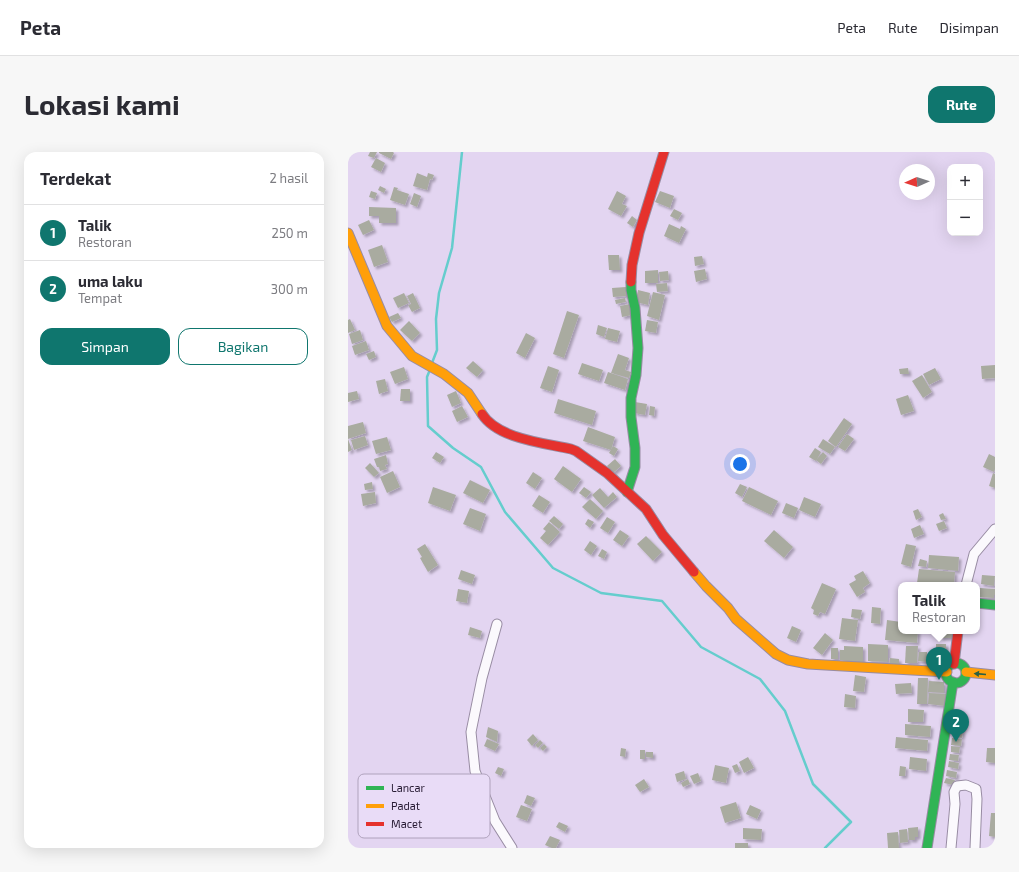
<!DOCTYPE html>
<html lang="id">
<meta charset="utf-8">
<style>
:root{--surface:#fff;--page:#f7f7f7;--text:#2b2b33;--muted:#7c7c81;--line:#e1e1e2;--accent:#0f766e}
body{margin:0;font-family:"Exo 2",sans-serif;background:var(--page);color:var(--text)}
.controls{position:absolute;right:12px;top:12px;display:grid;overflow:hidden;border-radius:8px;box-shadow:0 4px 16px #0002}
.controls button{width:36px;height:36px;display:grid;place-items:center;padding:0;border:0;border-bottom:1px solid var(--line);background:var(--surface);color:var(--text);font:20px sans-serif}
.compass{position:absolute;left:551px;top:12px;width:36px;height:36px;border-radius:50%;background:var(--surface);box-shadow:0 4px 16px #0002;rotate:267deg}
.you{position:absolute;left:392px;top:312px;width:14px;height:14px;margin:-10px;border:3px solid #fff;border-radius:50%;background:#1a73e8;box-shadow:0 0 0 6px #1a73e833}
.badge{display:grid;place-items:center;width:26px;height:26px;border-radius:50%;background:var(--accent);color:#fff;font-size:13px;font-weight:700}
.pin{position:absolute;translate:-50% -33px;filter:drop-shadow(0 1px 2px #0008)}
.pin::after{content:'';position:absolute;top:21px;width:14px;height:12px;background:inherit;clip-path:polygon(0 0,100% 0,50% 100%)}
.popup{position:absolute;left:550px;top:430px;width:82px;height:52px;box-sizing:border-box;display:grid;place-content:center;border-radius:8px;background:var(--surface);filter:drop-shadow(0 1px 3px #0005);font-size:13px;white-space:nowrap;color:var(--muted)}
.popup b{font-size:15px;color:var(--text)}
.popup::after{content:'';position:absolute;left:50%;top:100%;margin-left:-8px;border:8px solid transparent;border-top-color:var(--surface)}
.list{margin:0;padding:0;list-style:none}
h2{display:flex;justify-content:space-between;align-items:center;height:52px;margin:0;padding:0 16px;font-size:17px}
h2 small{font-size:13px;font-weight:400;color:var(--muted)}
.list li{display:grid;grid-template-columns:26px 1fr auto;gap:12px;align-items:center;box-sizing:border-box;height:56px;padding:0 16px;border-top:1px solid var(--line)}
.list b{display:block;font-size:15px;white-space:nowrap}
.list p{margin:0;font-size:13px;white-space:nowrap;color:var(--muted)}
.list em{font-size:13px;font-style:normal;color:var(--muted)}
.actions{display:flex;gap:8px;padding:12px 16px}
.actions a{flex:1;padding:9px 0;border:1px solid var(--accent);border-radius:12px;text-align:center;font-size:14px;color:var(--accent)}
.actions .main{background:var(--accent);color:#fff}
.map{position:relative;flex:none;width:647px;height:696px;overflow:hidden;border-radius:12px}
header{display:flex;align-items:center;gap:24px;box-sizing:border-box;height:56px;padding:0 20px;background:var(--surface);border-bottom:1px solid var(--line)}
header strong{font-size:19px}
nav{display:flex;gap:22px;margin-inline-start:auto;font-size:14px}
.intro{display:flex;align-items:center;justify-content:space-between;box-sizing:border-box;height:96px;padding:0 24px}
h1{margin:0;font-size:28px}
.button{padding:10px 18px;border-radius:12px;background:var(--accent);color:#fff;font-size:14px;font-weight:700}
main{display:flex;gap:24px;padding:0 24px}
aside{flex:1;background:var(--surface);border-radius:12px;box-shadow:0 4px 16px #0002}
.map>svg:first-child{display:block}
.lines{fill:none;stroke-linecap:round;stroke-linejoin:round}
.stream{stroke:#65cdcd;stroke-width:2.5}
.building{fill:#a9aba0;filter:url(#shadow)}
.street-casing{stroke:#988ca3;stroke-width:11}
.fast-casing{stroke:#988ca3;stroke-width:11}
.slow-casing{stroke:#988ca3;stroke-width:11}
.jam-casing{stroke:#988ca3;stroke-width:11}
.street{stroke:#fbf9fd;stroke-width:9}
.fast{stroke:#30b455;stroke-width:9}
.slow{stroke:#ff9f0a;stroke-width:9}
.jam{stroke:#e5322d;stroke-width:9}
.oneway{fill:#2c6043}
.key{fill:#e9dcf7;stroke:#afa2bc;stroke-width:1}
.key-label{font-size:11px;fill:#281c34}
</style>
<header>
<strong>Peta</strong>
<nav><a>Peta</a><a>Rute</a><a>Disimpan</a></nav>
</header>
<div class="intro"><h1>Lokasi kami</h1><a class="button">Rute</a></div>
<main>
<aside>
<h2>Terdekat<small>2 hasil</small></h2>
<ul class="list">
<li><span class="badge">1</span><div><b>Talik</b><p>Restoran</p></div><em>250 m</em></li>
<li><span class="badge">2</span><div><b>uma laku</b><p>Tempat</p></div><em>300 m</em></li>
</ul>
<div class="actions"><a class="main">Simpan</a><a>Bagikan</a></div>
</aside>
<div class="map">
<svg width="647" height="696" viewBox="0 0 647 696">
<defs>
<filter id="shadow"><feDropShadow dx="2.5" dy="2.5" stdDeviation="1" flood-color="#0004"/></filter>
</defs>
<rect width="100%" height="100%" fill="#e3d5f1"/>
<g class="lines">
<!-- stream -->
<g class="stream">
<path d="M84,211L89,198L88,167L91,141L104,96L114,0"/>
<path d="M81,220L79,225L80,274L105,296L133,315L157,360L205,416L253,441L314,449L353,495L412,527L437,559L465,632L503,670L477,696"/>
</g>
</g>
<!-- building -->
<g class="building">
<path d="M22,0H29L26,6L20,4Z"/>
<path d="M31,0H45L46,1L43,7L31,1Z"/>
<path d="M28,6L37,11L33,20L23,15Z"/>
<path d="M69,21L79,25L80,21L86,23L84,28L82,27L79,38L65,34Z"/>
<path d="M32,34L38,37L36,41L30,38Z"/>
<path d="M46,35L50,36L49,38L61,42L57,53L42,48Z"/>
<path d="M23,39L29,41L27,47L21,45Z"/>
<path d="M269,39L278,44L274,52L279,54L273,64L260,57Z"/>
<path d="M312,39L326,44L322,56L307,50Z"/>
<path d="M66,41L73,44L69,55L62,52Z"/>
<path d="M21,55L48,56V71H31V64H21Z"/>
<path d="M326,57L334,61L330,68L322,64Z"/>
<path d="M284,64L289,68L285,75L279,71Z"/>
<path d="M21,68L26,78L15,83L10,73Z"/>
<path d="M321,72L332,77L333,74L338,77L331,91L316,84Z"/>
<path d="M34,93L40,110L26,115L20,98Z"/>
<path d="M260,103H271L272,118H261Z"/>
<path d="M354,104L356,112L347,114L346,105Z"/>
<path d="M357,117L359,127L348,130L346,119Z"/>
<path d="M310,118V131H297V119Z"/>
<path d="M320,119L321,128L312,129L311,120Z"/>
<path d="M319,131L320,139L309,140L308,132Z"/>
<path d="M278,135V144L265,145L264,136Z"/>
<path d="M290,138L302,141L300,153L288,150Z"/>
<path d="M305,140L317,143L311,168L299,164Z"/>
<path d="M56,141L61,151L50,156L45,146Z"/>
<path d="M65,141L72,156L64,160L60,153L63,152L59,144Z"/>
<path d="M277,146L278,150L268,152L267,148Z"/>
<path d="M282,152L284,163L274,165L272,154Z"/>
<path d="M219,159L231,163L216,206L205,202Z"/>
<path d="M50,161L53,166L44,170L41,165Z"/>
<path d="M2,167L7,178L0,181V168Z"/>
<path d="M299,168L310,170L308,181L297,179Z"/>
<path d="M61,169L72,181L64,189L52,178Z"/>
<path d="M250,173L259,176L256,185L248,182Z"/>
<path d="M260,176L272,179L269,190L257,187Z"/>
<path d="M12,178L15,188L4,192L1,182Z"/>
<path d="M178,181L187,186L177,206L168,201Z"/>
<path d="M18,189L21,198L7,203L4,194Z"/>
<path d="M26,199L28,205L21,208L18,202Z"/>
<path d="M270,202L281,206L277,218L283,220L281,226L263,221Z"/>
<path d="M125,209L135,218L129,225L118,216Z"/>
<path d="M234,211L255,218L251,229L230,222Z"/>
<path d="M647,213V226L634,227L633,214Z"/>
<path d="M200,214L211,218L204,240L192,236Z"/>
<path d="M56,215L60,227L47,232L42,220Z"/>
<path d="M560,216L561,222H552L551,217Z"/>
<path d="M587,216L593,227L581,233L575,222Z"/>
<path d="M260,220L280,227L277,238L256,231Z"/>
<path d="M574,223L584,240L575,246L564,229Z"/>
<path d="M37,227L40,239L31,242L28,229Z"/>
<path d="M53,237H62V249H52Z"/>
<path d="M9,239L11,247L0,250V241Z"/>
<path d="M108,239L113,251L104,255L99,243Z"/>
<path d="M560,243L566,259L553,263L548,247Z"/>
<path d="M210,247L248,259L244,273L206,261Z"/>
<path d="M287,250L299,252L297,263L286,261Z"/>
<path d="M114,254L120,265L109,270L104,259Z"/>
<path d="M302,254L307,255L306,264L301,263Z"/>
<path d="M496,266L504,272L488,295L480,289Z"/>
<path d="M15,270L18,281L0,287V274Z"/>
<path d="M240,275L267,285L263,298L235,289Z"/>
<path d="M499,282L506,287L497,299L490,295Z"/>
<path d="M17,284L20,293L6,298L3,288Z"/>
<path d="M39,285L43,298L28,302L24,289Z"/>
<path d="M0,287L4,298L0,300Z"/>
<path d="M475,287L487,295L482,302L470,295Z"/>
<path d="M265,294L270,297L266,304L261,301Z"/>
<path d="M467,296L473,300L468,309L461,305Z"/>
<path d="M88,300L96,305L92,311L84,306Z"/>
<path d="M475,300L479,304L473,312L468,308Z"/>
<path d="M641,302L647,305V317L646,320L635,315Z"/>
<path d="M38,303L40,312L37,313L39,317L32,319L31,315H29L26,307Z"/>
<path d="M267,307L273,314L265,321L259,314Z"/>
<path d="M22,311L31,321L26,325L17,316Z"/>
<path d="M215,314L233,327L224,340L206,327Z"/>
<path d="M45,319L52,335L39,341L32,325Z"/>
<path d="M185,320L194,326L187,337L178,331Z"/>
<path d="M645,321L647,322V336L641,334Z"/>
<path d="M122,328L142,338L135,351L115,341Z"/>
<path d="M24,330L25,337L17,338L16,332Z"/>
<path d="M392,332L399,335L394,345L387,341Z"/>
<path d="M85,335L108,343L102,359L80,351Z"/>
<path d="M236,335L243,340L238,346L231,341Z"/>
<path d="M401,335L430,349L423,363L394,349Z"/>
<path d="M252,336L260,345L265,340L269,345L256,356L244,343Z"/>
<path d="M27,340L28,351L15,354L13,342Z"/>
<path d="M191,343L202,350L195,361L184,354Z"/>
<path d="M456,345L473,352L467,365L451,358Z"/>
<path d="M242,347L255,359L248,367L234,355Z"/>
<path d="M438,351L450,356L446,366L434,361Z"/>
<path d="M122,356L138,362L132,379L115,372Z"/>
<path d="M570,357L574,365L568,368L565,359Z"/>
<path d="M595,361L598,367L593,368L591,363Z"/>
<path d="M206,364L215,372L211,377L201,369Z"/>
<path d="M259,365L267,370L260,381L252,376Z"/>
<path d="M240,367L246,370L242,376L237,372Z"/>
<path d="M596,369L599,376L591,379L588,372Z"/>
<path d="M201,370L212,380L200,393L192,386L198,379L195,377Z"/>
<path d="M572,373L576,382L566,386L563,377Z"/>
<path d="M272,378L281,384L274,394L265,388Z"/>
<path d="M426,378L445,395L436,406L416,389Z"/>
<path d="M298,384L314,400L305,409L289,392Z"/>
<path d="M242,389L249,394L243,403L236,398Z"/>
<path d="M77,392L90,413L80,420L72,406L74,405L69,397Z"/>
<path d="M558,392L568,394L563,415L553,412Z"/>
<path d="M254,397L259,400L256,407L250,404Z"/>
<path d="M581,403L611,405L610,419L580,416Z"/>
<path d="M572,407L579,409L578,415L570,414Z"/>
<path d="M571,417L607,420L606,433H588L569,431Z"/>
<path d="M113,418L127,423L124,432L110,427Z"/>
<path d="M515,419L522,431L515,436L517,440L509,445L501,432L508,428L506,424Z"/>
<path d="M634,423L647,424L646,434L633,432Z"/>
<path d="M474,431L488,437L477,462L472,460L470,464L465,462L466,458L463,456Z"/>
<path d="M632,436L647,437V443H646V446L631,445Z"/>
<path d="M110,437L121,439L119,451L108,449Z"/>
<path d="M524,455L533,456L532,472L523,471Z"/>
<path d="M504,457L514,458L512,467L503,465Z"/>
<path d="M494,466L510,468L507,489L491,487Z"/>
<path d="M539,468L553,470V479H570L569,491L537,488Z"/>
<path d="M444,474L453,478L448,490L439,486Z"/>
<path d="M122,475L134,479L132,486L120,483Z"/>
<rect x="592" y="479" width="12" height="7"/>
<path d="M477,481L485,488L474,503L465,496Z"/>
<path d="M520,492L540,493V510L520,509Z"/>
<rect x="588" y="492" width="10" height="9"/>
<path d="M496,494L515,495V511L492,508V498H496Z"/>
<path d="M558,494H570L569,511H557Z"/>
<rect x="483" y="496" width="7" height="11"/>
<path d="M571,500H579V510L570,509Z"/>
<path d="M542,506L551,507V514L541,513Z"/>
<path d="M507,523L518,525L516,540L505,539Z"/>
<path d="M570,526H580L579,552H569Z"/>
<path d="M581,529L596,530V541L580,540Z"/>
<path d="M563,531L564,541L548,542L547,532Z"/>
<path d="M581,541L598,542L597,554L580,552Z"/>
<path d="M497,542L508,544L507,556L496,555Z"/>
<path d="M560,557L576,558L575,570H560Z"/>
<path d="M606,570L616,572L615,578L605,577Z"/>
<path d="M557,572L583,574L582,585L557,583Z"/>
<path d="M140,575L150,579L149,590L138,585Z"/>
<path d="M606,578L615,579L614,586L605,584Z"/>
<path d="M185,582L190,588L184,594L179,588Z"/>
<path d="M548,585L580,588L579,599L547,596Z"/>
<path d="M604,586L614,587L613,594L603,593Z"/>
<path d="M139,587L151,592L147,599L136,594Z"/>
<path d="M192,588L195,591L190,596L187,593Z"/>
<path d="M196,592L199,595L195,599L192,596Z"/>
<path d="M603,594L612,595L611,601L603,600Z"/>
<path d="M273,596L278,597L277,605L272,604Z"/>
<path d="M639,596H647V611L638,610Z"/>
<rect x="292" y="598" width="5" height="9"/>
<path d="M298,600H305V606L298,605Z"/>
<path d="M602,602L611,603L610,609L601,608Z"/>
<path d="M400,605L406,616L396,621L391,610Z"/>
<path d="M562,605L579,607L578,619L561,617Z"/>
<path d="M601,609L611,611L610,617L600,615Z"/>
<path d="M389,612L392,619L387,621L384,614Z"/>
<path d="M367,613L381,616L378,631L364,628Z"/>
<path d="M552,614L558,615L557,624H551Z"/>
<path d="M150,615L156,617L153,624L147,621Z"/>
<path d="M599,618L609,620L608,626L598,624Z"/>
<path d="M336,619L338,627L329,630L327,622Z"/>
<path d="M350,621L353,629L346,632L342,624Z"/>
<path d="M598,626L607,628L605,633L596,631Z"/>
<path d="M296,627L301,635L292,640L287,633Z"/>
<path d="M340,627L342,632L335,635L333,631Z"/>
<path d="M179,643L187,646L183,654L176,651Z"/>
<path d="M388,650L393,666L377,671L372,655Z"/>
<path d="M173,653L184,657L179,669L168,665Z"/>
<path d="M402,653L413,658L409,667L398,662Z"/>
<path d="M643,661H647V685L641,684Z"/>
<path d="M211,670L220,674L217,680L208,675Z"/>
<path d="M570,675V685H567V688H561L560,676Z"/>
<path d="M395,676L414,677L413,688L395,687Z"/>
<path d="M559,677L560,690L552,691L551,678Z"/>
<path d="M550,680L551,696H540L539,681Z"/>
<path d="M202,684L212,688L208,696H204L197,693Z"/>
<rect x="387" y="691" width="13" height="5"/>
</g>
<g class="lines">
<defs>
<g id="street">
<path d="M618,433L626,402L647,377"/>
<path d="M149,472L134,526L123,580L127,619L147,669L164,696"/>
<path d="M603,696L607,652L606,640L609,634L618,633L628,637L629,647L627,696"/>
</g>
<g id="fast">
<path d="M279,340L287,315V296L283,265V246L288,223L290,196L287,156L283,138V130"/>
<path d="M629,451L647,453"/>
<circle cx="608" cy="521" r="10"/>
<path d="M579,696L605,530"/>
</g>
<g id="slow">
<path d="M0,81L39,174L64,204L96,222L120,241L134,262"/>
<path d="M346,420L358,434L380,456L388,467L428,502L440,508L460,512L599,520"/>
<path d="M618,520L647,523"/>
</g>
<g id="jam">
<path d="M283,130L284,113L291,81L316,0"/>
<path d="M134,262C150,287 196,291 223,297L228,299L259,321L298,357L315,383L346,420"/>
<path d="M606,512L610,479"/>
</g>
</defs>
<!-- street casing -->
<use href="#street" class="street-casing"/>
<!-- fast casing -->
<use href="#fast" class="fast-casing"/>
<!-- slow casing -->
<use href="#slow" class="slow-casing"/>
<!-- jam casing -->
<use href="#jam" class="jam-casing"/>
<!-- street -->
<use href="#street" class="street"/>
<!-- fast -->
<use href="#fast" class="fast"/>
<!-- slow -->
<use href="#slow" class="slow"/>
<!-- jam -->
<use href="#jam" class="jam"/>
</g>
<!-- one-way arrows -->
<defs><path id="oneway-solid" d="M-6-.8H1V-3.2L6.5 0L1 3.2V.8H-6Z"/></defs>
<use class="oneway" href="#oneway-solid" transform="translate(632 522) rotate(-175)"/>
<!-- legend -->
<rect x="10" y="622" width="132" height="64" rx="6" class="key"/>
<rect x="18" y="634" width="18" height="4" fill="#30b455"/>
<rect x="18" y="652" width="18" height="4" fill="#ff9f0a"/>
<rect x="18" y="670" width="18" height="4" fill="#e5322d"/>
<g class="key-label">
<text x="43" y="640">Lancar</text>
<text x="43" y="658">Padat</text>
<text x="43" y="676">Macet</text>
</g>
</svg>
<div class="controls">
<button>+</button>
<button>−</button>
</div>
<svg class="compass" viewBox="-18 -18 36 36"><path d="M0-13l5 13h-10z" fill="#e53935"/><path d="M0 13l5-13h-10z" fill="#7c7c81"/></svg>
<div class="you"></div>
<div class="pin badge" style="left:591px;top:528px">1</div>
<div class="popup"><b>Talik</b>Restoran</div>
<div class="pin badge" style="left:608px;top:590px">2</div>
</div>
</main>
